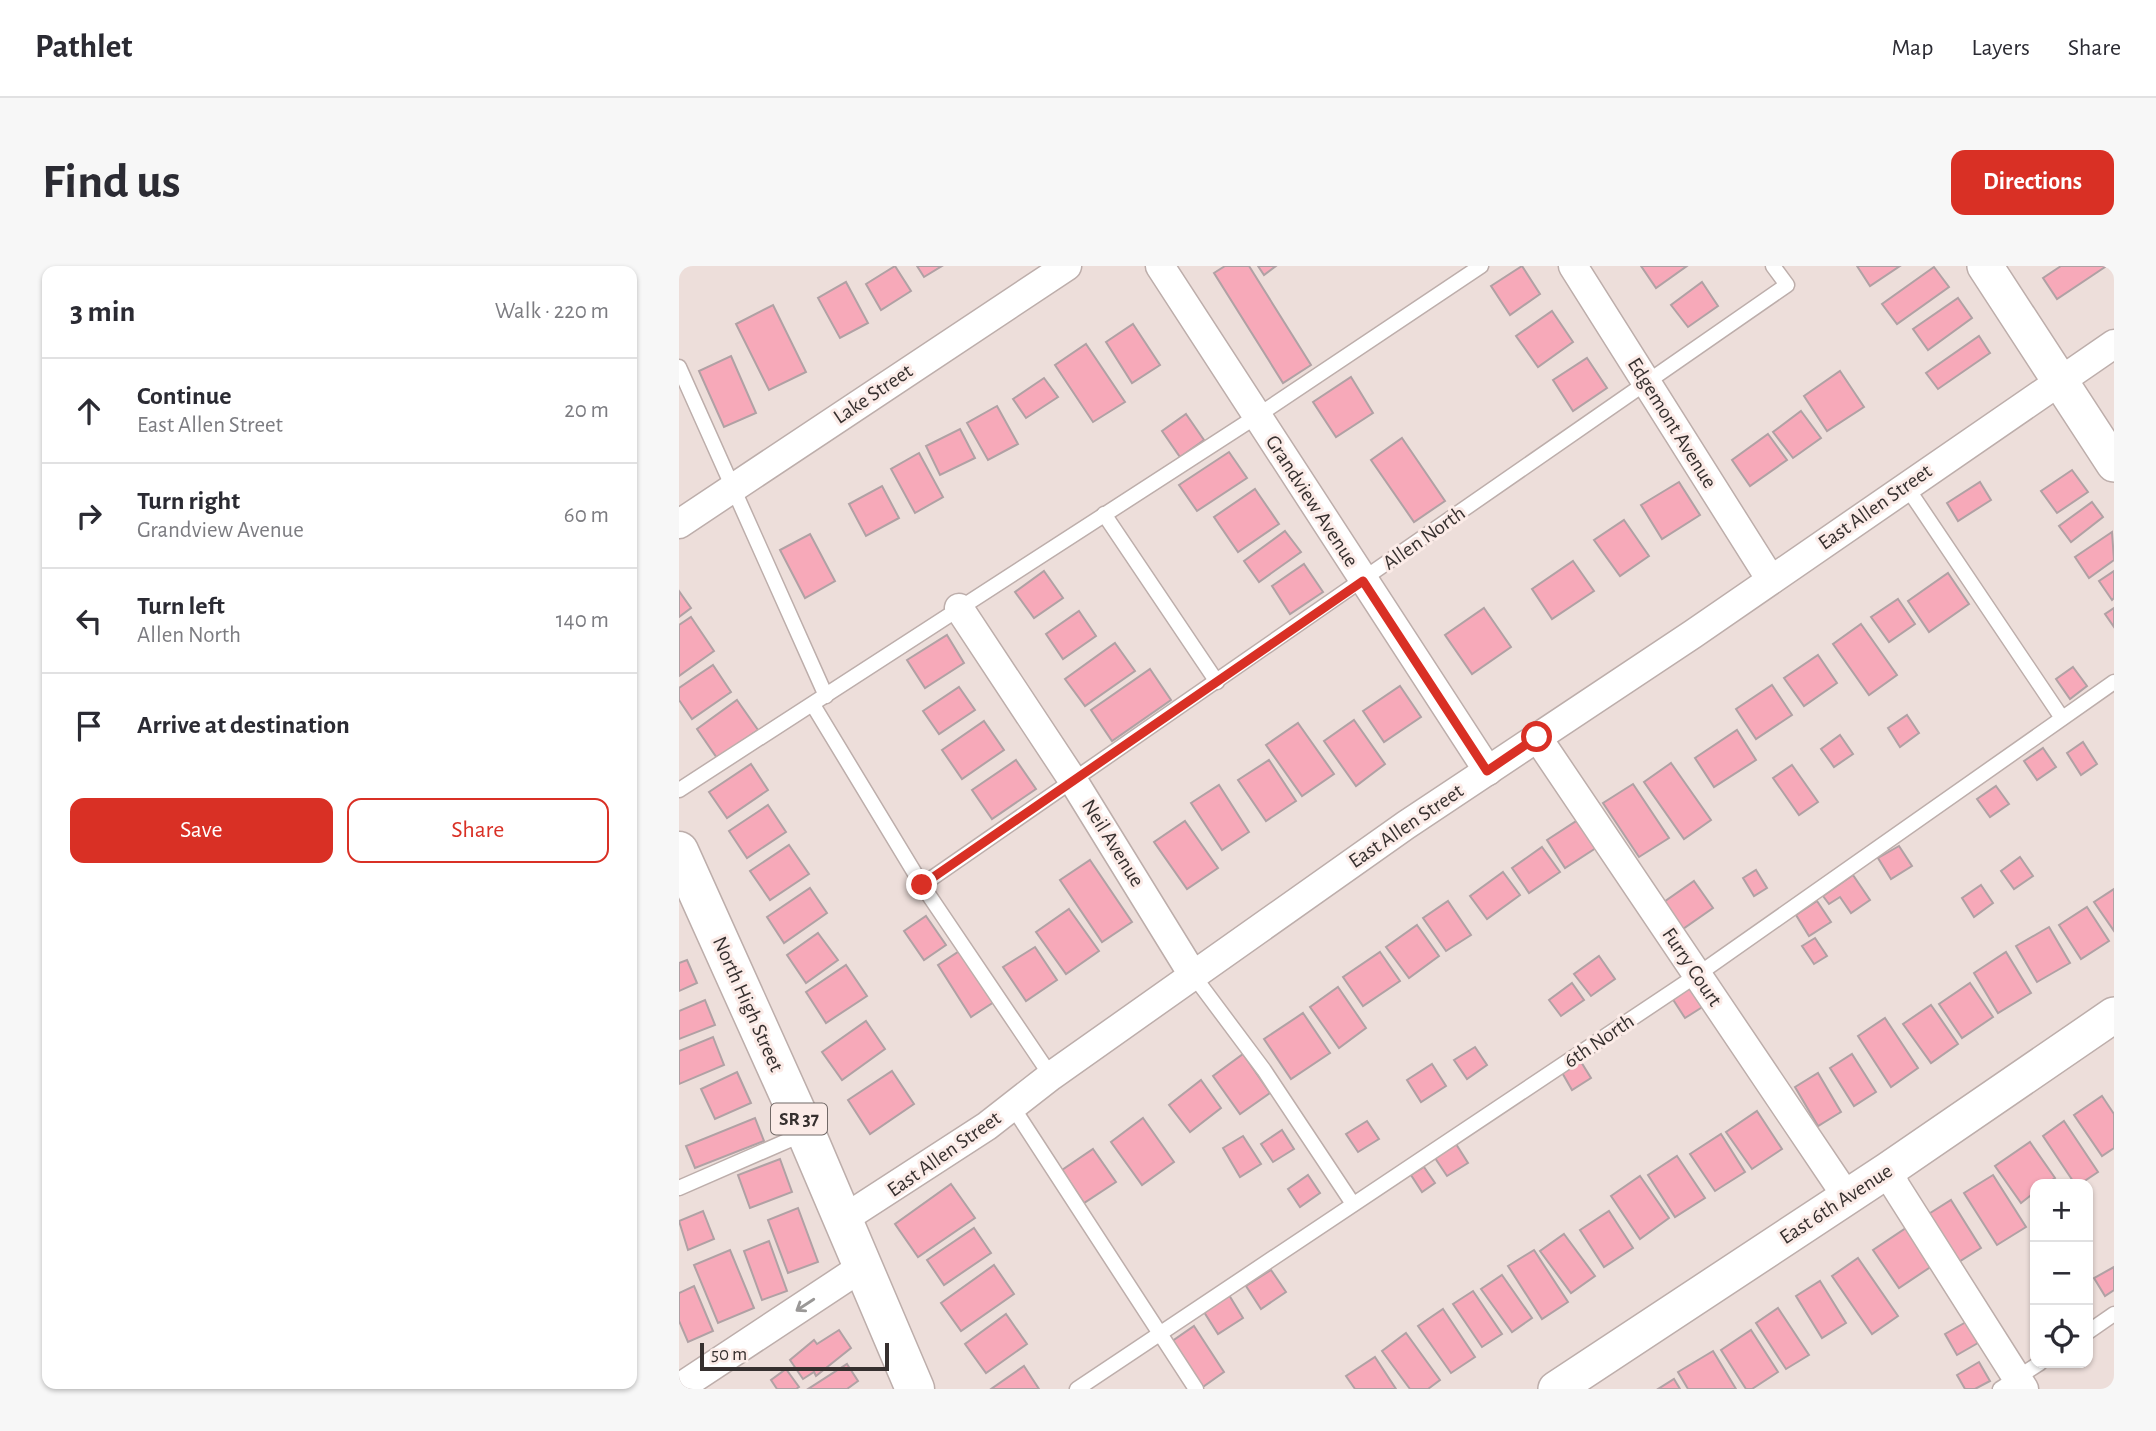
<!DOCTYPE html>
<meta charset="utf-8">
<style>
:root{--surface:#fff;--page:#f7f7f7;--text:#2b2b33;--muted:#7c7c81;--line:#e1e1e2;--accent:#d93025}
body{margin:0;font-family:"Alegreya Sans",sans-serif;background:var(--page);color:var(--text)}
.controls{position:absolute;right:21px;bottom:21px;display:grid;overflow:hidden;border-radius:14px;box-shadow:0 2px 5px #0004}
.controls button{width:63px;height:63px;display:grid;place-items:center;padding:0;border:0;border-bottom:2px solid var(--line);background:var(--surface);color:var(--text);font:35px sans-serif}
.scale{position:absolute;left:21px;bottom:18px;width:189px;box-sizing:border-box;padding-left:7px;border:4px solid #36302f;border-top:0;font-size:19px;line-height:24px;white-space:nowrap;color:#36302f;-webkit-text-stroke:5px #fbebe7;paint-order:stroke}
.stop{position:absolute;width:21px;height:21px;margin:-16px;border:5px solid #d93025;border-radius:50%;background:#fff}
.stop.end{background:#d93025;border-color:#fff;box-shadow:0 2px 7px #0008}
.list{margin:0;padding:0;list-style:none}
h2{display:flex;justify-content:space-between;align-items:center;height:91px;margin:0;padding:0 28px;font-size:30px}
h2 small{font-size:23px;font-weight:400;color:var(--muted)}
.list li{display:grid;grid-template-columns:46px 1fr auto;gap:21px;align-items:center;box-sizing:border-box;height:105px;padding:0 28px;border-top:2px solid var(--line)}
.list b{display:block;font-size:26px;white-space:nowrap}
.list p{margin:0;font-size:23px;white-space:nowrap;color:var(--muted)}
.list em{font-size:23px;font-style:normal;color:var(--muted)}
.actions{display:flex;gap:14px;padding:21px 28px}
.actions a{flex:1;padding:16px 0;border:2px solid var(--accent);border-radius:14px;text-align:center;font-size:24px;color:var(--accent)}
.actions .main{background:var(--accent);color:#fff}
.icon{flex:none;width:38px;height:38px;fill:none;stroke:currentColor;stroke-width:2;stroke-linecap:round;stroke-linejoin:round}
.map{position:relative;flex:none;width:1435px;height:1123px;overflow:hidden;border-radius:14px}
header{display:flex;align-items:center;gap:42px;box-sizing:border-box;height:98px;padding:0 35px;background:var(--surface);border-bottom:2px solid var(--line)}
header strong{font-size:33px}
nav{display:flex;gap:38px;margin-inline-start:auto;font-size:24px}
.intro{display:flex;align-items:center;justify-content:space-between;box-sizing:border-box;height:168px;padding:0 42px}
h1{margin:0;font-size:49px}
.button{padding:18px 32px;border-radius:14px;background:var(--accent);color:#fff;font-size:24px;font-weight:700}
main{display:flex;gap:42px;padding:0 42px}
aside{flex:1;background:var(--surface);border-radius:14px;box-shadow:0 2px 5px #0004}
.map>svg:first-child{display:block}
.building{fill:#f7a9b9;stroke:#b0a1a4;stroke-width:2}
.lines{fill:none;stroke-linecap:round;stroke-linejoin:round}
.service-casing{stroke:#bdaeab;stroke-width:17}
.minor-casing{stroke:#bdaeab;stroke-width:31}
.tertiary-casing{stroke:#bdaeab;stroke-width:38}
.trunk-casing{stroke:#bdaeab;stroke-width:41}
.service{stroke:#fff;stroke-width:14}
.minor{stroke:#fff;stroke-width:28}
.tertiary{stroke:#fff;stroke-width:35}
.trunk{stroke:#fff;stroke-width:38}
.oneway{stroke:#9a9897}
.route{stroke:#d93025;stroke-width:9}
.labels{text-anchor:middle;dominant-baseline:central;stroke-width:6;stroke-linejoin:round;paint-order:stroke}
.shield{fill:#fbebe7;stroke:#716866;stroke-width:2}
.shield-label{font-size:19px;font-weight:bold;fill:#36302f}
.street-label{font-size:21px;fill:#36302f;stroke:#fbebe7}
</style>
<header>
<strong>Pathlet</strong>
<nav><a>Map</a><a>Layers</a><a>Share</a></nav>
</header>
<div class="intro"><h1>Find us</h1><a class="button">Directions</a></div>
<main>
<aside>
<h2>3 min<small>Walk · 220 m</small></h2>
<ul class="list">
<li><svg class="icon" aria-label="ahead" viewBox="0 0 24 24"><path d="M12 20V5M6 11l6-6 6 6"/></svg><div><b>Continue</b><p>East Allen Street</p></div><em>20 m</em></li>
<li><svg class="icon" aria-label="right" viewBox="0 0 24 24"><path d="M7 20v-9h11M14 6l5 5-5 5"/></svg><div><b>Turn right</b><p>Grandview Avenue</p></div><em>60 m</em></li>
<li><svg class="icon" aria-label="left" viewBox="0 0 24 24"><path d="M17 20v-9H6M10 6l-5 5 5 5"/></svg><div><b>Turn left</b><p>Allen North</p></div><em>140 m</em></li>
<li><svg class="icon" aria-label="arrive" viewBox="0 0 24 24"><path d="M6 21V4h12l-3 4 3 4H6"/></svg><div><b>Arrive at destination</b></div></li>
</ul>
<div class="actions"><a class="main">Save</a><a>Share</a></div>
</aside>
<div class="map">
<svg width="1435" height="1123" viewBox="0 0 1435 1123">
<rect width="100%" height="100%" fill="#eddeda"/>
<!-- building -->
<g class="building">
<path d="M216,0L232,25L202,44L187,18Z"/>
<path d="M238,0H263L245,11Z"/>
<path d="M546,0H570L632,99L604,117L535,7Z"/>
<path d="M579,0H597L585,9Z"/>
<path d="M843,0L861,28L831,49L812,20Z"/>
<path d="M962,0H1008L977,22Z"/>
<path d="M1178,0H1221L1191,20Z"/>
<path d="M1382,0H1426V1L1378,33L1364,12Z"/>
<path d="M1255,1L1270,21L1218,58L1203,38Z"/>
<path d="M167,16L189,57L161,72L139,32Z"/>
<path d="M1023,16L1039,40L1009,61L992,39Z"/>
<path d="M1279,32L1293,52L1249,84L1234,63Z"/>
<path d="M94,39L127,106L90,124L57,58Z"/>
<path d="M873,45L894,76L859,101L837,70Z"/>
<path d="M454,58L481,99L453,117L427,76Z"/>
<path d="M1300,70L1311,87L1259,123L1247,107Z"/>
<path d="M407,78L446,136L414,156L376,99Z"/>
<path d="M52,90L77,147L45,161L20,105Z"/>
<path d="M908,92L928,122L894,145L874,114Z"/>
<path d="M1161,105L1185,141L1148,165L1125,130Z"/>
<path d="M672,111L694,147L657,171L634,136Z"/>
<path d="M365,112L379,131L347,152L334,133Z"/>
<path d="M318,140L339,178L309,194L288,157Z"/>
<path d="M1122,145L1142,172L1114,192L1094,166Z"/>
<path d="M507,148L525,174L501,191L483,165Z"/>
<path d="M281,163L296,192L261,209L247,180Z"/>
<path d="M1089,168L1108,194L1071,220L1053,194Z"/>
<path d="M723,172L766,235L735,256L692,194Z"/>
<path d="M550,186L568,212L518,245L500,219Z"/>
<path d="M240,187L264,231L236,247L212,203Z"/>
<path d="M1393,204L1409,226L1378,247L1362,225Z"/>
<path d="M1000,216L1021,249L983,273L962,239Z"/>
<path d="M1301,216L1312,234L1279,255L1268,237Z"/>
<path d="M203,220L220,252L187,270L170,238Z"/>
<path d="M576,223L600,258L559,286L535,251Z"/>
<path d="M1413,236L1424,251L1392,276L1380,260Z"/>
<path d="M945,254L970,290L941,310L915,274Z"/>
<path d="M606,265L622,286L580,316L565,295Z"/>
<path d="M1433,266L1435,294L1410,312L1396,291Z"/>
<path d="M131,268L156,315L126,332L101,284Z"/>
<path d="M894,295L915,325L873,353L853,323Z"/>
<path d="M625,298L644,326L611,348L593,320Z"/>
<path d="M365,305L384,332L355,352L336,326Z"/>
<path d="M1435,305V332L1433,334L1420,315Z"/>
<path d="M1269,307L1290,338L1250,366L1229,335Z"/>
<path d="M0,325L12,342L0,351Z"/>
<path d="M1219,333L1236,358L1210,376L1192,351Z"/>
<path d="M805,342L832,381L793,408L766,369Z"/>
<path d="M1435,342V361L1426,348Z"/>
<path d="M400,345L417,370L384,393L367,368Z"/>
<path d="M12,351L35,385L0,410V359Z"/>
<path d="M1182,358L1218,409L1190,429L1154,378Z"/>
<path d="M268,369L285,397L246,422L228,394Z"/>
<path d="M436,377L456,405L406,440L386,413Z"/>
<path d="M1139,389L1158,417L1125,440L1105,412Z"/>
<path d="M34,399L52,426L13,453L0,434V422Z"/>
<path d="M1394,401L1408,420L1391,433L1377,413Z"/>
<path d="M471,403L492,434L433,475L412,444Z"/>
<path d="M1093,419L1113,449L1077,473L1057,443Z"/>
<path d="M721,420L742,451L705,476L684,445Z"/>
<path d="M280,421L296,444L260,468L244,445Z"/>
<path d="M58,434L79,464L38,492L18,463Z"/>
<path d="M1228,449L1240,467L1221,481L1209,462Z"/>
<path d="M675,454L706,498L677,520L645,475Z"/>
<path d="M305,455L325,484L283,513L263,484Z"/>
<path d="M619,457L655,508L623,530L587,479Z"/>
<path d="M1058,464L1077,494L1035,521L1016,492Z"/>
<path d="M1161,469L1174,488L1155,501L1142,483Z"/>
<path d="M1404,476L1418,498L1402,509L1388,487Z"/>
<path d="M1364,482L1377,501L1358,514L1345,495Z"/>
<path d="M337,494L357,523L313,553L293,524Z"/>
<path d="M590,494L617,535L587,555L559,514Z"/>
<path d="M992,497L1032,554L1005,573L965,516Z"/>
<path d="M72,498L89,524L48,552L30,526Z"/>
<path d="M1113,499L1139,536L1120,549L1094,512Z"/>
<path d="M954,518L990,572L960,591L924,537Z"/>
<path d="M540,519L570,566L543,584L512,537Z"/>
<path d="M1317,520L1330,538L1311,551L1298,533Z"/>
<path d="M89,539L107,566L68,592L50,565Z"/>
<path d="M902,552L920,580L886,602L868,574Z"/>
<path d="M506,555L539,602L508,623L475,576Z"/>
<path d="M110,579L130,608L91,634L71,605Z"/>
<path d="M1220,580L1233,600L1212,613L1199,592Z"/>
<path d="M863,581L881,606L850,627L833,602Z"/>
<path d="M1341,591L1354,610L1335,623L1322,605Z"/>
<path d="M411,594L453,656L423,676L381,614Z"/>
<path d="M1077,604L1088,622L1075,630L1064,612Z"/>
<path d="M824,606L841,629L808,653L791,630Z"/>
<path d="M1174,609L1191,634L1172,647L1161,631L1150,638L1144,630Z"/>
<path d="M1015,615L1034,642L1001,665L982,638Z"/>
<path d="M1302,619L1314,637L1295,651L1283,632Z"/>
<path d="M131,622L148,647L105,677L88,651Z"/>
<path d="M1435,623V665L1415,636Z"/>
<path d="M769,635L792,669L767,685L744,652Z"/>
<path d="M1138,635L1152,656L1130,670L1117,649Z"/>
<path d="M1408,641L1430,675L1402,693L1380,659Z"/>
<path d="M390,643L420,685L387,708L357,666Z"/>
<path d="M247,650L267,679L245,694L225,665Z"/>
<path d="M738,659L760,690L730,712L707,681Z"/>
<path d="M1370,661L1391,697L1358,716L1337,680Z"/>
<path d="M139,667L159,694L127,717L108,689Z"/>
<path d="M1136,672L1148,690L1135,698L1123,680Z"/>
<path d="M356,681L378,714L347,735L324,701Z"/>
<path d="M282,684L315,736L292,751L259,699Z"/>
<path d="M701,686L721,715L684,740L664,711Z"/>
<path d="M1327,686L1352,727L1319,747L1295,707Z"/>
<path d="M920,690L936,713L912,730L895,708Z"/>
<path d="M8,694L18,717L0,725V697Z"/>
<path d="M167,699L188,730L147,757L127,726Z"/>
<path d="M893,717L905,734L882,750L870,734Z"/>
<path d="M1291,717L1314,751L1283,772L1260,738Z"/>
<path d="M1012,719L1025,740L1006,752L993,732Z"/>
<path d="M659,721L687,762L660,782L631,741Z"/>
<path d="M26,734L36,759L0,773V745Z"/>
<path d="M1252,739L1279,778L1252,797L1224,758Z"/>
<path d="M624,747L651,787L612,813L585,773Z"/>
<path d="M1206,752L1239,802L1212,821L1179,770Z"/>
<path d="M187,755L206,783L163,814L143,786Z"/>
<path d="M34,771L45,799L0,818V785Z"/>
<path d="M796,781L808,799L788,813L775,794Z"/>
<path d="M564,788L591,827L561,848L534,810Z"/>
<path d="M1173,788L1197,826L1175,840L1151,802Z"/>
<path d="M899,791L912,812L893,824L881,803Z"/>
<path d="M753,798L767,820L742,836L728,814Z"/>
<path d="M213,805L235,838L191,868L169,834Z"/>
<path d="M58,806L72,837L36,853L22,823Z"/>
<path d="M1139,807L1162,846L1139,860L1116,821Z"/>
<path d="M522,814L542,842L511,866L490,839Z"/>
<path d="M1423,830L1435,848V882L1423,890L1395,849Z"/>
<path d="M1078,845L1103,883L1073,903L1047,866Z"/>
<path d="M76,852L85,875L16,902L7,880Z"/>
<path d="M464,852L495,896L463,919L432,876Z"/>
<path d="M688,855L700,873L679,886L667,868Z"/>
<path d="M1385,855L1419,906L1401,918H1396L1364,870Z"/>
<path d="M603,864L615,883L594,896L582,878Z"/>
<path d="M1042,868L1066,906L1036,925L1011,888Z"/>
<path d="M564,870L582,898L561,911L544,882Z"/>
<path d="M1351,876L1376,912L1367,918H1356V926L1342,937L1316,900Z"/>
<path d="M777,878L789,897L768,910L756,892Z"/>
<path d="M414,883L437,916L405,937L383,904Z"/>
<path d="M998,890L1026,932L996,951L969,909Z"/>
<path d="M101,893L113,926L71,942L59,909Z"/>
<path d="M745,901L756,917L743,926L732,909Z"/>
<path d="M629,909L641,927L621,941L609,923Z"/>
<path d="M1314,909L1347,961L1318,979L1285,927Z"/>
<path d="M961,910L990,952L961,973L932,930Z"/>
<path d="M272,918L296,952L239,991L216,958Z"/>
<path d="M1272,934L1302,982L1278,997L1248,949Z"/>
<path d="M119,942L139,996L109,1007L89,954Z"/>
<path d="M24,945L35,973L9,984L0,955Z"/>
<path d="M930,945L954,982L925,1001L901,964Z"/>
<path d="M295,962L312,987L265,1019L248,994Z"/>
<path d="M1227,962L1253,1000L1220,1022L1194,984Z"/>
<path d="M885,968L916,1010L892,1027L861,985Z"/>
<path d="M90,975L108,1025L83,1034L65,985Z"/>
<path d="M51,984L75,1042L39,1057L15,999Z"/>
<path d="M855,984L889,1036L863,1053L829,1000Z"/>
<path d="M1179,992L1219,1050L1193,1068L1153,1010Z"/>
<path d="M315,999L335,1028L282,1065L262,1037Z"/>
<path d="M1435,1001V1024L1426,1030L1415,1012Z"/>
<path d="M592,1004L607,1026L582,1043L567,1020Z"/>
<path d="M823,1009L853,1052L833,1066L802,1023Z"/>
<path d="M1141,1015L1167,1057L1143,1072L1117,1030Z"/>
<path d="M15,1020L34,1065L9,1076L0,1055V1027Z"/>
<path d="M794,1025L823,1068L803,1081L774,1038Z"/>
<path d="M550,1029L564,1052L539,1068L525,1046Z"/>
<path d="M1099,1042L1130,1089L1107,1103L1077,1057Z"/>
<path d="M764,1043L796,1091L772,1107L739,1060Z"/>
<path d="M327,1048L348,1078L307,1107L286,1078Z"/>
<path d="M1287,1056L1299,1077L1278,1089L1266,1068Z"/>
<path d="M515,1060L545,1106L521,1123L489,1078Z"/>
<path d="M160,1064L172,1082L137,1110L135,1106L124,1113L111,1094L135,1074L138,1078Z"/>
<path d="M1072,1064L1099,1106L1073,1123H1067L1042,1084Z"/>
<path d="M727,1067L761,1114L749,1123H731L703,1085Z"/>
<path d="M1034,1085L1057,1123H1009L999,1106Z"/>
<path d="M696,1091L717,1123H676L667,1110Z"/>
<path d="M1300,1096L1311,1115L1296,1123H1286L1278,1109Z"/>
<path d="M168,1098L179,1115L168,1123H129Z"/>
<path d="M345,1100L360,1123H312Z"/>
<path d="M107,1103L120,1121L117,1123H98L92,1114Z"/>
<path d="M995,1113L1001,1123H979Z"/>
</g>
<g class="lines">
<defs>
<g id="service">
<path d="M0,101L147,430"/>
<path d="M1227,220L1383,452"/>
<path d="M425,248L538,416"/>
<path d="M134,439L243,619L372,810"/>
<path d="M0,524L578,150L802,0"/>
<path d="M243,619L1108,19L1094,0"/>
<path d="M514,709L585,804L674,938"/>
<path d="M333,840L517,1123"/>
<path d="M0,922L124,868"/>
<path d="M1409,1066L1435,1048"/>
<path d="M398,1123L1018,709L1435,416"/>
<path d="M1321,1123L1361,1097"/>
</g>
<g id="minor">
<path d="M481,0L809,505"/>
<path d="M894,0L1092,314"/>
<path d="M0,258L388,0"/>
<path d="M280,342L395,516L514,709"/>
<path d="M858,471L1168,931"/>
<path d="M1209,904L1217,921L1345,1123"/>
<path d="M163,954L308,860L372,810L727,559L1014,368L1435,78"/>
<path d="M0,1122L183,1001"/>
</g>
<g id="tertiary">
<path d="M1306,0L1435,198"/>
<path d="M877,1123L1209,904L1435,749"/>
</g>
<path id="trunk" d="M0,585L127,867L236,1123"/>
</defs>
<!-- service casing -->
<use href="#service" class="service-casing"/>
<!-- minor casing -->
<use href="#minor" class="minor-casing"/>
<!-- tertiary casing -->
<use href="#tertiary" class="tertiary-casing"/>
<!-- trunk casing -->
<use href="#trunk" class="trunk-casing"/>
<!-- service -->
<use href="#service" class="service"/>
<!-- minor -->
<use href="#minor" class="minor"/>
<!-- tertiary -->
<use href="#tertiary" class="tertiary"/>
<!-- trunk -->
<use href="#trunk" class="trunk"/>
</g>
<!-- one-way arrows -->
<defs><path id="oneway-shaft" d="M-6 0H5M1.5-3L5.5 0L1.5 3" fill="none" stroke-width="1.6" stroke-linecap="round" stroke-linejoin="round" transform="scale(1.75)"/></defs>
<use class="oneway" href="#oneway-shaft" transform="translate(126 1039) rotate(147)"/>
<g class="lines">
<!-- route -->
<path class="route" d="M243,619L684,315L808,505L858,471"/>
</g>
<g class="labels">
<!-- shield labels -->
<rect class="shield" x="92" y="837.5" width="56" height="31" rx="5"/>
<g class="shield-label">
<text x="120" y="853">SR 37</text>
</g>
<!-- street labels -->
<g class="street-label">
<text transform="translate(194 128) rotate(-34)">Lake Street</text>
<text transform="translate(993 157) rotate(58)">Edgemont Avenue</text>
<text transform="translate(633 235) rotate(57)">Grandview Avenue</text>
<text transform="translate(1196 241) rotate(-35)">East Allen Street</text>
<text transform="translate(745 272) rotate(-35)">Allen North</text>
<text transform="translate(727 560) rotate(-34)">East Allen Street</text>
<text transform="translate(434 577) rotate(58)">Neil Avenue</text>
<text transform="translate(1013 701) rotate(56)">Furry Court</text>
<text transform="translate(69 738) rotate(66)">North High Street</text>
<text transform="translate(920 775) rotate(-34)">6th North</text>
<text transform="translate(265 888) rotate(-35)">East Allen Street</text>
<text transform="translate(1157 938) rotate(-33)">East 6th Avenue</text>
</g>
</g>
</svg>
<div class="controls">
<button>+</button>
<button>−</button>
<button><svg class="icon" aria-label="locate" viewBox="0 0 24 24"><circle cx="12" cy="12" r="6"/><path d="M12 2v4M12 18v4M2 12h4M18 12h4"/></svg></button>
</div>
<div class="scale">50 m</div>
<div class="stop" style="left:858px;top:471px"></div>
<div class="stop end" style="left:243px;top:619px"></div>
</div>
</main>
